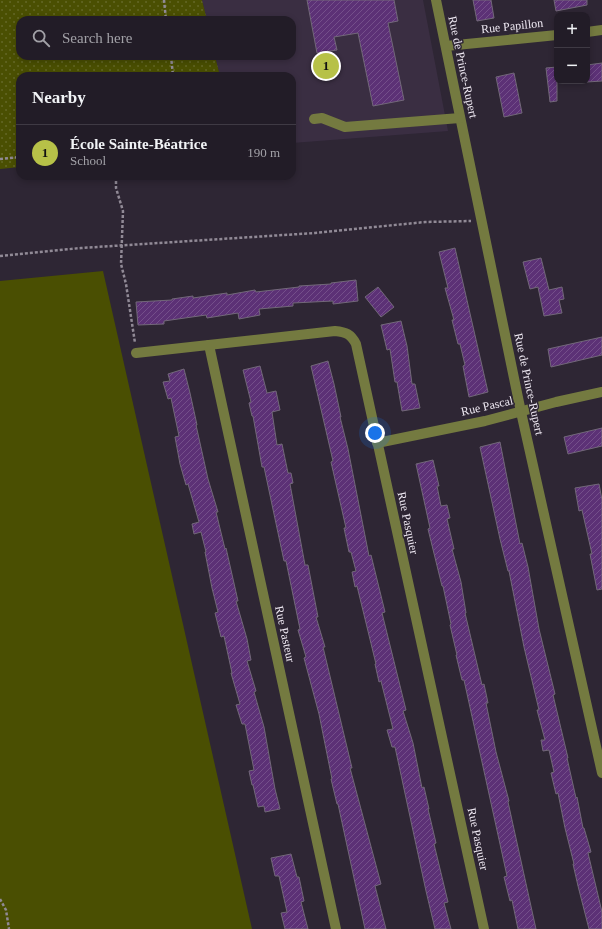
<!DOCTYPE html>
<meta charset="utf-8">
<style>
:root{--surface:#221c27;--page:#2e2933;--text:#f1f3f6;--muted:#a2a1a7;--line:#3f3a44;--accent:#b7c148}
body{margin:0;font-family:Georgia,serif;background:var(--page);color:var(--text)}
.controls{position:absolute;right:12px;top:12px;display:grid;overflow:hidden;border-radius:8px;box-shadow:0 2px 6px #0003}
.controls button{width:36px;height:36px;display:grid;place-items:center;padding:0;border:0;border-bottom:1px solid var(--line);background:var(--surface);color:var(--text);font:20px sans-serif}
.you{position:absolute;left:375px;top:433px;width:14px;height:14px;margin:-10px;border:3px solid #fff;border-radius:50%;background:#1a73e8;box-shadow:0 0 0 6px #1a73e833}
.badge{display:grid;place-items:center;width:26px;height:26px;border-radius:50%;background:var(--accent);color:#111;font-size:13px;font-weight:700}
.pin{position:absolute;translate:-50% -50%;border:2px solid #fff;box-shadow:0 1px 4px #0006}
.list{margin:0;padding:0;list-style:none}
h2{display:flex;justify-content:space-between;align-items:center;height:52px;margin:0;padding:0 16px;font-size:17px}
h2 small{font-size:13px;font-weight:400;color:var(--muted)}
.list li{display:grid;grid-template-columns:26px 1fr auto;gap:12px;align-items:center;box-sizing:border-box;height:56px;padding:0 16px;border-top:1px solid var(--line)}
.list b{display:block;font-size:15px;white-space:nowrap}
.list p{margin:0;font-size:13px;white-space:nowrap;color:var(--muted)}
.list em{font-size:13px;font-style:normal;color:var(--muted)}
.icon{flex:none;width:22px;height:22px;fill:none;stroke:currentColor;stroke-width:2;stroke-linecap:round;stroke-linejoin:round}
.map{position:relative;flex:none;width:602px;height:929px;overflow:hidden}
.search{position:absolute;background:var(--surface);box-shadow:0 2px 6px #0003;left:16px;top:16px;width:280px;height:44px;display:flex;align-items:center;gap:10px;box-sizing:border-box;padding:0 14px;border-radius:12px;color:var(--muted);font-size:15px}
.panel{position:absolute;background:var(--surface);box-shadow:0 2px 6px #0003;left:16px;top:72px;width:280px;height:108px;border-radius:12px}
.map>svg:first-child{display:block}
.built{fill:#3a2e42}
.green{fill:#4a4f02}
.park{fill:url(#park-dots)}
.building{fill:url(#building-hatch);stroke:#726879}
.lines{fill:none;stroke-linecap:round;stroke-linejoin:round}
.path{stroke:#918a96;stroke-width:2.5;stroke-dasharray:3 2;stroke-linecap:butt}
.minor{stroke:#747a40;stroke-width:10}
.labels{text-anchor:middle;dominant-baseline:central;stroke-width:3;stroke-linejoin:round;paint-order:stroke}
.street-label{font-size:12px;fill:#eee8f2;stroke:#2e2634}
</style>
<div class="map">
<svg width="602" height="929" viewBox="0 0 602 929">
<defs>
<pattern id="park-dots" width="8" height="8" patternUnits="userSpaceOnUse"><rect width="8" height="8" fill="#4a4f02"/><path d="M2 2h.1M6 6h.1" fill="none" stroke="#646827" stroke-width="1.8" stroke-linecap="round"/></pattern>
<pattern id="building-hatch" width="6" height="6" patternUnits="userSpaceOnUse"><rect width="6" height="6" fill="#5c3176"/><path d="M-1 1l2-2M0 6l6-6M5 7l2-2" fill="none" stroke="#744f8a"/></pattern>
</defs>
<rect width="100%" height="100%" fill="#2e2634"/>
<!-- built -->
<path class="built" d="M202,0H423L448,131L292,143V76H220L215,56H292V20H207Z"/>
<!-- green -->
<path class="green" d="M103,271L252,929H0V281Z"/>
<!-- park -->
<path class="park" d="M0,0H202L207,20H20V56H215L220,76H20V167L0,169Z"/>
<!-- building -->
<g class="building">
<path d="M307,0H394L398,21L388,23L404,100L373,106L358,33L334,37L337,50L317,53Z"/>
<path d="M473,0H491L494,18L477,21Z"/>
<path d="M554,0H587V5L556,11Z"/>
<path d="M602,63V81L587,82V65Z"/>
<path d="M557,67V101L550,102L546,68Z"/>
<path d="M514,73L522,113L504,117L496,77Z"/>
<path d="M455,248L488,392L469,397L463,366L465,365L460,344H458L452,320H454L445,288H448L439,252Z"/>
<path d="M541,258L549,290L562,287L564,299L559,300L562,313L544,316L538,287L530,289L523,262Z"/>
<path d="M356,280L358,301L333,304V301L293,303V306L259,309L260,315L239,319L238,313L207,318L206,315L164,321V324L138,325L136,302L172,300V299L193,296V298L227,293V295L255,290L256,292L299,287V286L331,284V283Z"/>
<path d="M378,287L394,307L381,317L365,297Z"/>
<path d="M401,321L407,346L412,384H415L420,408L402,411L397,382H395L390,349L387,350L381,325Z"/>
<path d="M602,337V355L551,367L548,349Z"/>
<path d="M328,361L334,384L341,417H340L348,449L369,556L371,555L385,612L382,613L406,710L403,711L413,743L422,788L424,787L429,809H428L436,843L434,844L448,902L444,903L451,929H435L426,891L395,747H392L387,730L393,729L381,681L379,682L375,664H376L357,586L355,587L352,572L356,571L351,552H349L344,528H346L331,462L333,461L311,366Z"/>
<path d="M260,366L267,393L276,391L280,410L272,412L277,445L282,444L288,473H291L293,483L290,484L305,565H308L318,617H316L325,647H323L352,768H350L381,884L375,886L386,929H365L338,804H337L331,779H332L319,714L304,658L306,657L298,630L300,629L286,561H284L264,467H262L253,416H252L249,403L251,402L243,370Z"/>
<path d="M184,369L190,393L197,425H196L208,479L218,512H216L225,549L226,548L238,601H236L247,639L251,660L247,661L256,691L254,692L264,727L275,789L280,809L265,812L264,806L258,807L253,785H252L249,771L254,770L245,724H242L236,705L240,704L231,673H232L224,636L221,637L215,613L218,612L212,588L205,552H206L201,532L194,534L192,524L199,522L188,484L186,485L180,464L175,437L179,436L171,398L168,399L163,382L170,381L168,374Z"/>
<path d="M602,428V446L568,454L564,437Z"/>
<path d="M500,442L520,544L522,543L528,567L539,629L555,694L553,695L568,758H567L576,798L577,797L583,828H584L591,852L588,853L602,912V929H589L578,886L573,864H574L565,828L558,793L556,794L551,773L554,772L549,750L543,751L541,740H545L537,710H539L524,647L509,571H508L500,539L480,447Z"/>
<path d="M433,460L439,486H437L441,506L447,505L450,518L447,519L454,549H452L461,582L466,613H465L482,685L484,684L488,703H486L496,752L509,801L508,802L536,929H518L512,900L510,901L504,877L507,876L500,844L464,680H462L456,655H457L450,625L451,624L443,586H442L428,529L430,528L416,464Z"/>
<path d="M599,484L602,500V589L597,590L590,554H592L582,510L579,511L575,488Z"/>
<path d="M291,854L297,877H299L304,901L301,902L308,929H285L281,913L287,912L279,876H275L271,858Z"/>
</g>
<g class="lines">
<!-- path -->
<g class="path">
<path d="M164,0L166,20"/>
<path d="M171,56L173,76"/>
<path d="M0,159L20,157"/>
<path d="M116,176V188L123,211L121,264L126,284L135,343"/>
<path d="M0,256L81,248L315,233L425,222L471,221"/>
<path d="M0,899L6,910L9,929"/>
</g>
<!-- minor -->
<g class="minor">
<path d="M436,0L521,412L602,773"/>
<path d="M587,32L602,30"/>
<path d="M446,46L557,35"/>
<path d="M314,119L322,118L345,127L460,118"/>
<path d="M209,345L336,929"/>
<path d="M136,353L335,331C346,332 351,334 356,344L484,929"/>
<path d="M377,443L485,421L556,402L602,392"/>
</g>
</g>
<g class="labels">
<!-- street labels -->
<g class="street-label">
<text transform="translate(512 26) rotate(-6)">Rue Papillon</text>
<text transform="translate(463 67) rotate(78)">Rue de Prince-Rupert</text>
<text transform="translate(529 384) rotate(78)">Rue de Prince-Rupert</text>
<text transform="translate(487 406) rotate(-13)">Rue Pascal</text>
<text transform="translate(408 523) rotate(78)">Rue Pasquier</text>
<text transform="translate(285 634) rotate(78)">Rue Pasteur</text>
<text transform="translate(478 839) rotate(78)">Rue Pasquier</text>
</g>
</g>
</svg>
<div class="controls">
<button>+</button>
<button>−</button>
</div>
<div class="you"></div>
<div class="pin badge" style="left:326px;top:66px">1</div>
<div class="search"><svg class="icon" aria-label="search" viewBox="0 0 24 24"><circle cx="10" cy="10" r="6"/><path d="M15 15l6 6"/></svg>Search here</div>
<section class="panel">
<h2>Nearby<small></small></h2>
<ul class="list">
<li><span class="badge">1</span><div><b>École Sainte-Béatrice</b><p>School</p></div><em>190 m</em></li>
</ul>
</section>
</div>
